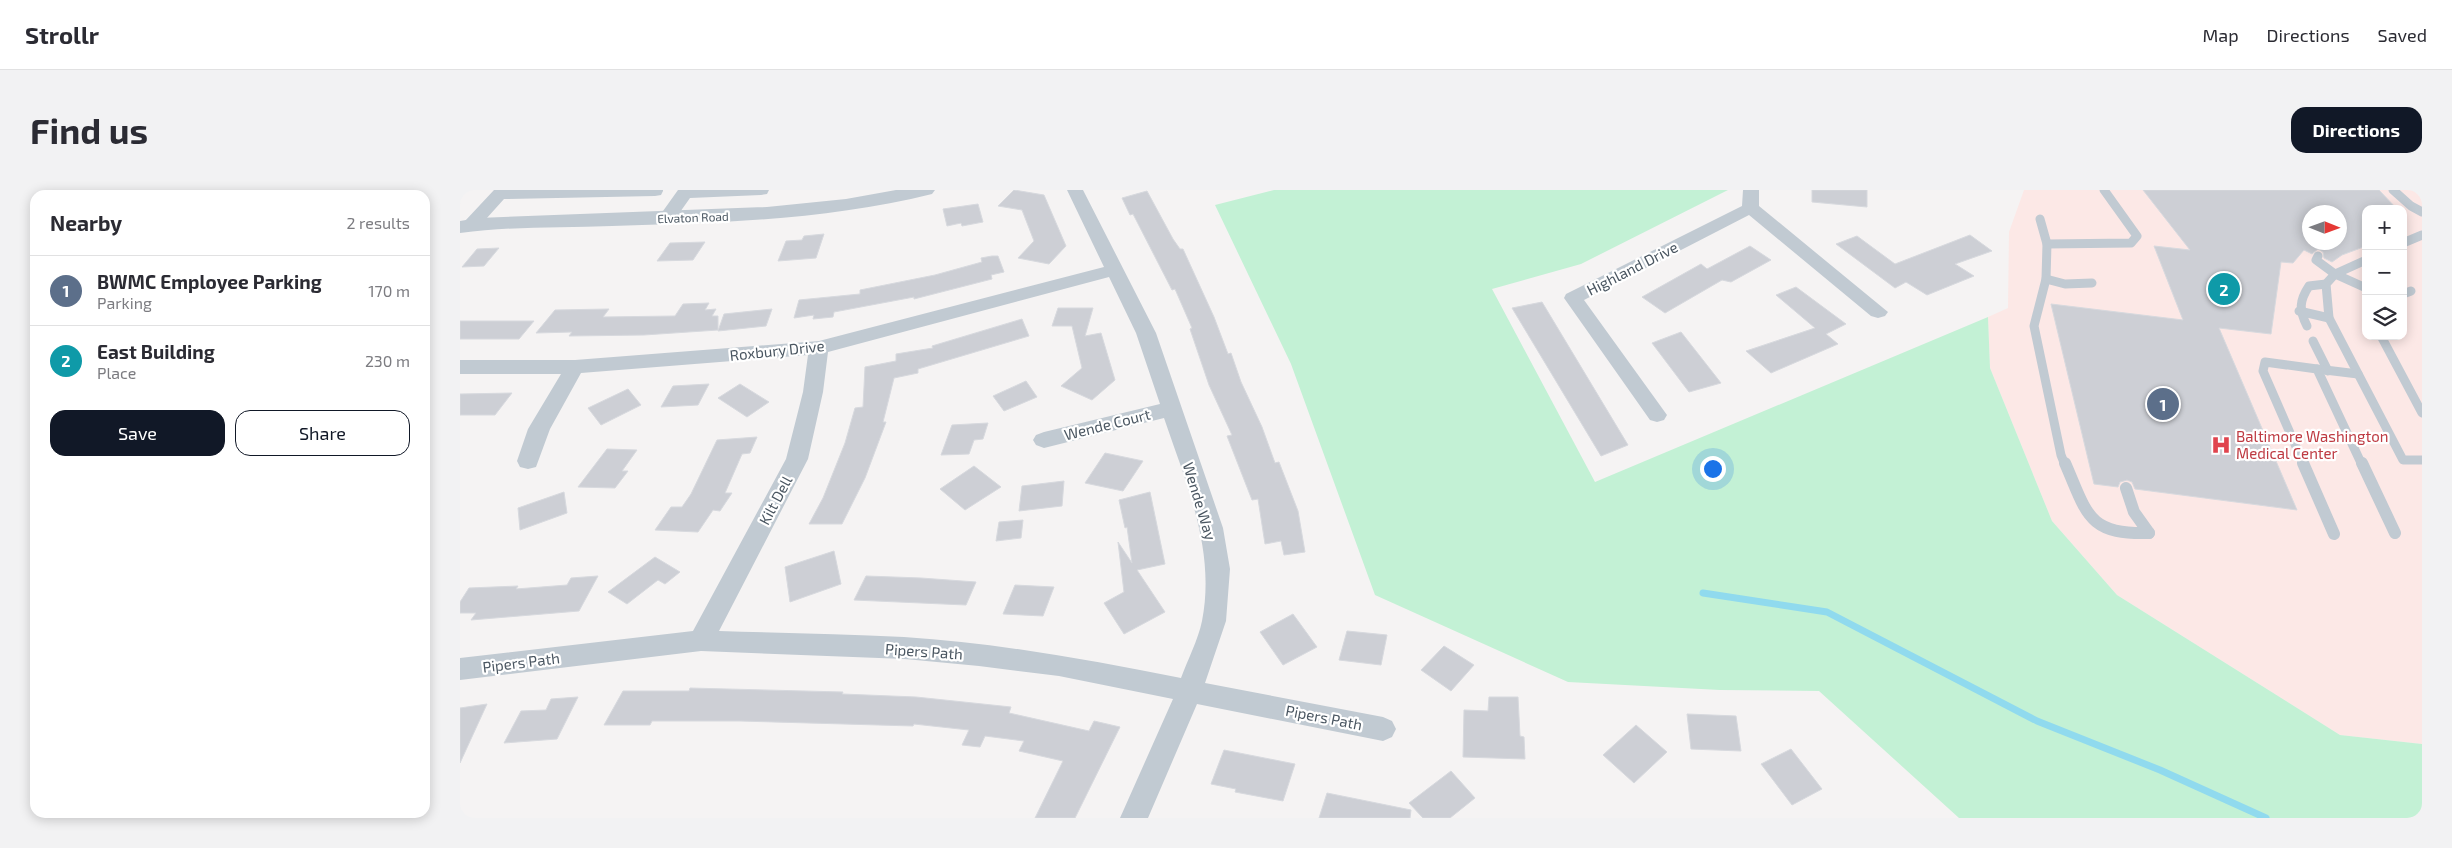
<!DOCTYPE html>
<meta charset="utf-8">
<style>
:root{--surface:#fff;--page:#f2f2f3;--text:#2b2b33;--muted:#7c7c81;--line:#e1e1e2;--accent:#111827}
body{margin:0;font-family:"Exo 2",sans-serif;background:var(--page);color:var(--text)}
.controls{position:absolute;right:15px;top:15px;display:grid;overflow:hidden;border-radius:10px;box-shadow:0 2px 12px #0003}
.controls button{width:45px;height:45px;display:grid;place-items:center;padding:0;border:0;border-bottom:1px solid var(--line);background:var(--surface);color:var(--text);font:25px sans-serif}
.compass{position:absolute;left:1842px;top:15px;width:45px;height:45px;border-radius:50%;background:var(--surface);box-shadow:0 2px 12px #0003;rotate:91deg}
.you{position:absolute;left:1252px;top:278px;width:18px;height:18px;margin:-12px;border:4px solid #fff;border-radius:50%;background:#1a73e8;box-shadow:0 0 0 8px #1a73e833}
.badge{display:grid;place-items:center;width:32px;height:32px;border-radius:50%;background:var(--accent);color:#fff;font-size:16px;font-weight:700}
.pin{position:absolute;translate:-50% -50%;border:2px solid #fff;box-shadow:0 1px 5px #0006}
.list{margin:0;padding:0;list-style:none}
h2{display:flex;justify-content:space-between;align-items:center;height:65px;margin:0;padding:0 20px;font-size:21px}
h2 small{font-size:16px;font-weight:400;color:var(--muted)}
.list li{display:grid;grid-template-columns:32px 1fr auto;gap:15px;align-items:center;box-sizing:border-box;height:70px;padding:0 20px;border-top:1px solid var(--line)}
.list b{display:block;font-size:19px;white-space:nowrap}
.list p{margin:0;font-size:16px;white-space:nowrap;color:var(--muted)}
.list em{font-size:16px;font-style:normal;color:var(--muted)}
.actions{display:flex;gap:10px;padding:15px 20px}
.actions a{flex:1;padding:11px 0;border:1px solid var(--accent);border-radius:15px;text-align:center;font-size:18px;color:var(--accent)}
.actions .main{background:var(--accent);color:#fff}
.icon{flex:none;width:28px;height:28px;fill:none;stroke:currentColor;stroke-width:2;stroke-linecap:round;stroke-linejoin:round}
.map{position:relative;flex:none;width:1962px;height:628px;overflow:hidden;border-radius:15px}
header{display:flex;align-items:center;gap:30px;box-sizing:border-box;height:70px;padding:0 25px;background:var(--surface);border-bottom:1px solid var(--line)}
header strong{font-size:24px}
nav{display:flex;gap:28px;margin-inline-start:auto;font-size:18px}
.intro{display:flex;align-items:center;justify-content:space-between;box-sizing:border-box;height:120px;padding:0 30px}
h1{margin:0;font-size:35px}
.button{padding:12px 22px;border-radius:15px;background:var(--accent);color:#fff;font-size:18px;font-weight:700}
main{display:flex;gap:30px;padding:0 30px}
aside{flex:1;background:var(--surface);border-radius:15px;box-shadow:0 2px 12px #0003}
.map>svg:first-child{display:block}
.medical{fill:#fce8e6;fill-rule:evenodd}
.green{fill:#c3f1d5}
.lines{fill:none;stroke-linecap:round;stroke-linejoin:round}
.stream{stroke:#90daee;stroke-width:7}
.building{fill:#cdcfd5;stroke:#d7d9de;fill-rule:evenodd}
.service-far1{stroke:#c1cad2;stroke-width:9}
.service{stroke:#c1cad2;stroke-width:12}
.minor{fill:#c1cad2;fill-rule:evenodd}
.tertiary{fill:#c1cad2;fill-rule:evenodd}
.labels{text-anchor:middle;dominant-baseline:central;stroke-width:4.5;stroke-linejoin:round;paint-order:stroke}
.far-street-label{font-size:12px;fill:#4a5661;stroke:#fff}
.street-label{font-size:15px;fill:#4a5661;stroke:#fff}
.health-label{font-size:15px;fill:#be3a42;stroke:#fff;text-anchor:start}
</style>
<header>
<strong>Strollr</strong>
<nav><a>Map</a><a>Directions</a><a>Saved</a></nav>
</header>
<div class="intro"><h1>Find us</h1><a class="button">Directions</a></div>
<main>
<aside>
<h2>Nearby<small>2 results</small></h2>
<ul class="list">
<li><span class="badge" style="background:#5c6f8a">1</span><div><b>BWMC Employee Parking</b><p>Parking</p></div><em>170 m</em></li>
<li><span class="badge" style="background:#0f9aa8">2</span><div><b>East Building</b><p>Place</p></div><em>230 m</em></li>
</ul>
<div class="actions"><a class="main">Save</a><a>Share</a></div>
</aside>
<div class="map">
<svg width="1962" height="628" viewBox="0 0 1962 628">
<rect width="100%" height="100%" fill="#f5f3f3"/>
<!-- medical -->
<path class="medical" d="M1564,0H1962V554L1880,545L1657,405L1592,331L1530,178L1528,127L1548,118L1549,42ZM1906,19H1943V146H1906ZM1850,22H1880V52H1850Z"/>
<!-- green -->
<path class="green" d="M814,0H1268L1121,74L1032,99L1135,292L1528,127L1530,178L1592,331L1657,405L1880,545L1962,554V628H1499L1359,501L1260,500L1108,492L915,405L831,174L755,15Z"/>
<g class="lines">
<!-- stream -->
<path class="stream" d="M1243,403L1367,422L1577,531L1700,580L1806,628"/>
</g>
<!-- building -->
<g class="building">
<path d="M554,0L584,5L606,56L589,74L558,68L574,51L562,20L538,16Z"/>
<path d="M1352,0H1407V17L1352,12Z"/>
<path d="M1683,0H1919L1937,19H1906V56L1882,65L1872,72L1864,68L1863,62L1858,59L1852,64L1844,60L1833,73L1821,72L1811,144L1759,138L1837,320L1675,299L1672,292L1667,290L1660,292L1658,297L1634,294L1591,114L1723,130L1694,56L1730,60ZM1850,22H1880V52H1850Z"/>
<path d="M687,1L713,49L720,59H723L754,127L768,164L771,163L781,192L802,237L815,273L819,272L838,321L845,362L824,365L821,351L805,354L798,309L792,310L767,246L772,245L749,195L730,139L732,138L715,99L712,100L673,24L670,25L662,8Z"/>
<path d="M518,14L523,32L502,36L501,33L487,36L483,19Z"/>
<path d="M364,44L356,68L318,71L326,51L342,50L344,46Z"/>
<path d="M1510,45L1532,61L1495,74L1514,86L1467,105L1446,92L1435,98L1376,54L1397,46L1435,74Z"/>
<path d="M245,52L233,70L197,71L210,53Z"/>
<path d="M1290,56L1311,70L1271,92L1262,90L1205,123L1182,107L1241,74L1247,79Z"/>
<path d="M39,58L24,76L2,77L17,59Z"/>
<path d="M532,66H538L544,82L531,85L532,89L454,109V107L374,122L373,127L353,129L354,125L334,128L339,110L400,104V100L475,85L522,72L521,68Z"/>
<path d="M1336,97L1386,134L1366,144L1378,154L1311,183L1286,161L1355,138L1316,105Z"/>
<path d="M1082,112L1168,255L1141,266L1052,118Z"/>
<path d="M249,113L245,120L256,119L252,126H258V140L184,145L109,146L112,142L76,143L95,120L149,119L143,127L215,126L223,114Z"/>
<path d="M598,118H633L625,146L641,143L655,190L632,210L601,196L622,178L612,136H592Z"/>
<path d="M312,119L306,136L258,141L264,124Z"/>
<path d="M562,129L569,146L458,179V183L434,188L423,232H426L405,288L382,334H349L363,308L385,253L395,218L403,217L405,177L436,171V164L473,158L472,156Z"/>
<path d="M0,131H74L59,149H0Z"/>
<path d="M1221,142L1261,193L1229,202L1192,153Z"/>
<path d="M566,191L577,207L544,221L533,206Z"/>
<path d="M249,194L238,215L201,217L213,196Z"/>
<path d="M280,194L309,212L287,227L258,208Z"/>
<path d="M168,199L181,215L141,235L128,218Z"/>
<path d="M52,203L35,225H0V204Z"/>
<path d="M528,233L523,249L514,250L509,264L481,265L492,235Z"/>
<path d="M297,247L290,263L282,264L265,303H272L260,321L253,320L238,342L195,340L211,317H222L231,304L257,250Z"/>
<path d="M147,259L177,260L162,281H168L155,298L118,297Z"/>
<path d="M645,263L683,271L663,301L625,293Z"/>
<path d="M514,276L541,297L505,320L480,299Z"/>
<path d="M604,291L602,316L559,321L562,296Z"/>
<path d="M104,302L107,323L60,340L58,318Z"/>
<path d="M690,302L705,374L677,380L705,422L664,444L644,413L664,402L658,352L672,373L667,337L665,338L659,310Z"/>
<path d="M563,330L561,348L536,351L539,332Z"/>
<path d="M374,361L381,394L330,412L325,377Z"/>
<path d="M195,367L220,382L205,394L198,390L167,414L148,402Z"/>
<path d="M138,386L119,421L11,430L16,423H0V412L9,398L58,396L56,399L107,395L111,388Z"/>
<path d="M406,386L461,388L516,392L506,415L394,410Z"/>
<path d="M555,395L594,397L583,426L543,424Z"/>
<path d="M833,424L857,457L823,475L800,442Z"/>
<path d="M887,441L927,445L921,475L879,470Z"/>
<path d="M984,456L1014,475L991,501L961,480Z"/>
<path d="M230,498L383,502L382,504L456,507L551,517L549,523L629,541L634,531L660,537L615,628H575L603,571L559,561L564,551L525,546L520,557L502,555L509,540L454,534L453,536L280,531H192L190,535H144L163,501H229Z"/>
<path d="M118,507L97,549L44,553L61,521L86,520L91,509Z"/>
<path d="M1029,507H1058L1060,546L1064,547L1065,569L1003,567L1004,520L1028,521Z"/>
<path d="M27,514L0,573V518Z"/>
<path d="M1227,524L1276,526L1281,561L1231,559Z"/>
<path d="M1176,535L1207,562L1174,593L1143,565Z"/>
<path d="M1331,559L1362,599L1332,615L1301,574Z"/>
<path d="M764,560L835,574L823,611L775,602L776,599L751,594Z"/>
<path d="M991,581L1015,608L990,628H963L949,613Z"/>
<path d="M867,603L951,620L950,628H859Z"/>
</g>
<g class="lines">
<!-- service-far1 -->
<g class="service-far1">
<path d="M1933,0L1951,16L1962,22"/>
<path d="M1580,29L1587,54L1586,89L1574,136L1601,265L1605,275"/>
<path d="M1943,53L1962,45"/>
<path d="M1587,54L1671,53L1677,46L1644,0"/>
<path d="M1858,66L1856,70L1875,84L1906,98"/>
<path d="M1906,70L1875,84L1866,94L1869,128L1943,270H1962"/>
<path d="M1586,89L1605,94L1632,93"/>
<path d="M1943,104L1951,101"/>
<path d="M1839,121L1869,128"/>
<path d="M1847,136C1839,120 1839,111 1849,96L1866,94"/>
<path d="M1921,146L1962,223"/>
<path d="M1853,151L1868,181"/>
<path d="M1857,179L1898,184"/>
<path d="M1844,275L1803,181L1805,172L1857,179L1902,275"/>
</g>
<!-- service -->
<g class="service">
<path d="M1605,273C1627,323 1627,345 1689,343"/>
<path d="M1843,273L1874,344"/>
<path d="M1902,273L1935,343"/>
<path d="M1666,298L1674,322L1689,343"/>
</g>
<!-- minor -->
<g class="minor">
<path d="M34,0H203V1L201,5L195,6L44,9L17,39H5L2,35L5,31Z"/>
<path d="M218,0H309L307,4L301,5L230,8L213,32H201L198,28Z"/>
<path d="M607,0H623L696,143L763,338L770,379L766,431L745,493L923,527L932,531L936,539L932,547L923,551L737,514L688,628H660L713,509L599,486L519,476L445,469L241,461L0,490V468L233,441L326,269L343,202L348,165L121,183L90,239L76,277L68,279L60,277L57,271L68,239L101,184H0V170H115L359,151L644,77ZM649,87L676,143L700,214L584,242L576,245L573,250L576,255L584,258L704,228C726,293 756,360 742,431C738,450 728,469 721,488C630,470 538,453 444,447C383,444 321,443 259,441L348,269L363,202L368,162Z"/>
<path d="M1283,0H1299V16L1428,122L1425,126L1418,128L1411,126L1289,25L1124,110L1207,225L1204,230L1197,232L1190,230L1104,108L1106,104L1282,16Z"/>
</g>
<!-- tertiary -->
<path class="tertiary" d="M436,0H475L472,4C367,30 259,33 152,36C101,38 50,36 0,43V31L18,28L307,17L386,9Z"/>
</g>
<!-- icons -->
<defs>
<symbol id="hospital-bare" viewBox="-9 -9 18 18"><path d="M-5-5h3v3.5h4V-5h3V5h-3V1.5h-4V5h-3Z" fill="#e0444e" stroke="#fff" stroke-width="2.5" paint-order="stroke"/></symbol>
</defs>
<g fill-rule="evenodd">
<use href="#hospital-bare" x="1747" y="241" width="28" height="28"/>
</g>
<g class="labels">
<!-- far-street labels -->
<g class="far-street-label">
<text transform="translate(233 27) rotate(-2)">Elvaton Road</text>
</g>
<!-- street labels -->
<g class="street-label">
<text transform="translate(1172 78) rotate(-27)">Highland Drive</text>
<text transform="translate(317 160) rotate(-6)">Roxbury Drive</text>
<text transform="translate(647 234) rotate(-14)">Wende Court</text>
<text transform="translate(315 310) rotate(-62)">Kilt Dell</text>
<text transform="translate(740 311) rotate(73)">Wende Way</text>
<text transform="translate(464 461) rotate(4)">Pipers Path</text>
<text transform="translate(61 472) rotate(-7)">Pipers Path</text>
<text transform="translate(864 527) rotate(11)">Pipers Path</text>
</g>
<!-- health labels -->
<g class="health-label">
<text x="1776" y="246">Baltimore Washington<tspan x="1776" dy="17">Medical Center</tspan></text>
</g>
</g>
</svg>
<div class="controls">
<button>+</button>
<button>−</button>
<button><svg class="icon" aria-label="layers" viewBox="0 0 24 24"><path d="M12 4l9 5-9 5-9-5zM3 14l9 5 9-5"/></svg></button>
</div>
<svg class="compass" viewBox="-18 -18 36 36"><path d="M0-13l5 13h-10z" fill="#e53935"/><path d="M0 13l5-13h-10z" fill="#7c7c81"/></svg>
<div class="you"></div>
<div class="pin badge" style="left:1703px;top:214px;background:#5c6f8a">1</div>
<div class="pin badge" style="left:1764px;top:99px;background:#0f9aa8">2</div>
</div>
</main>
